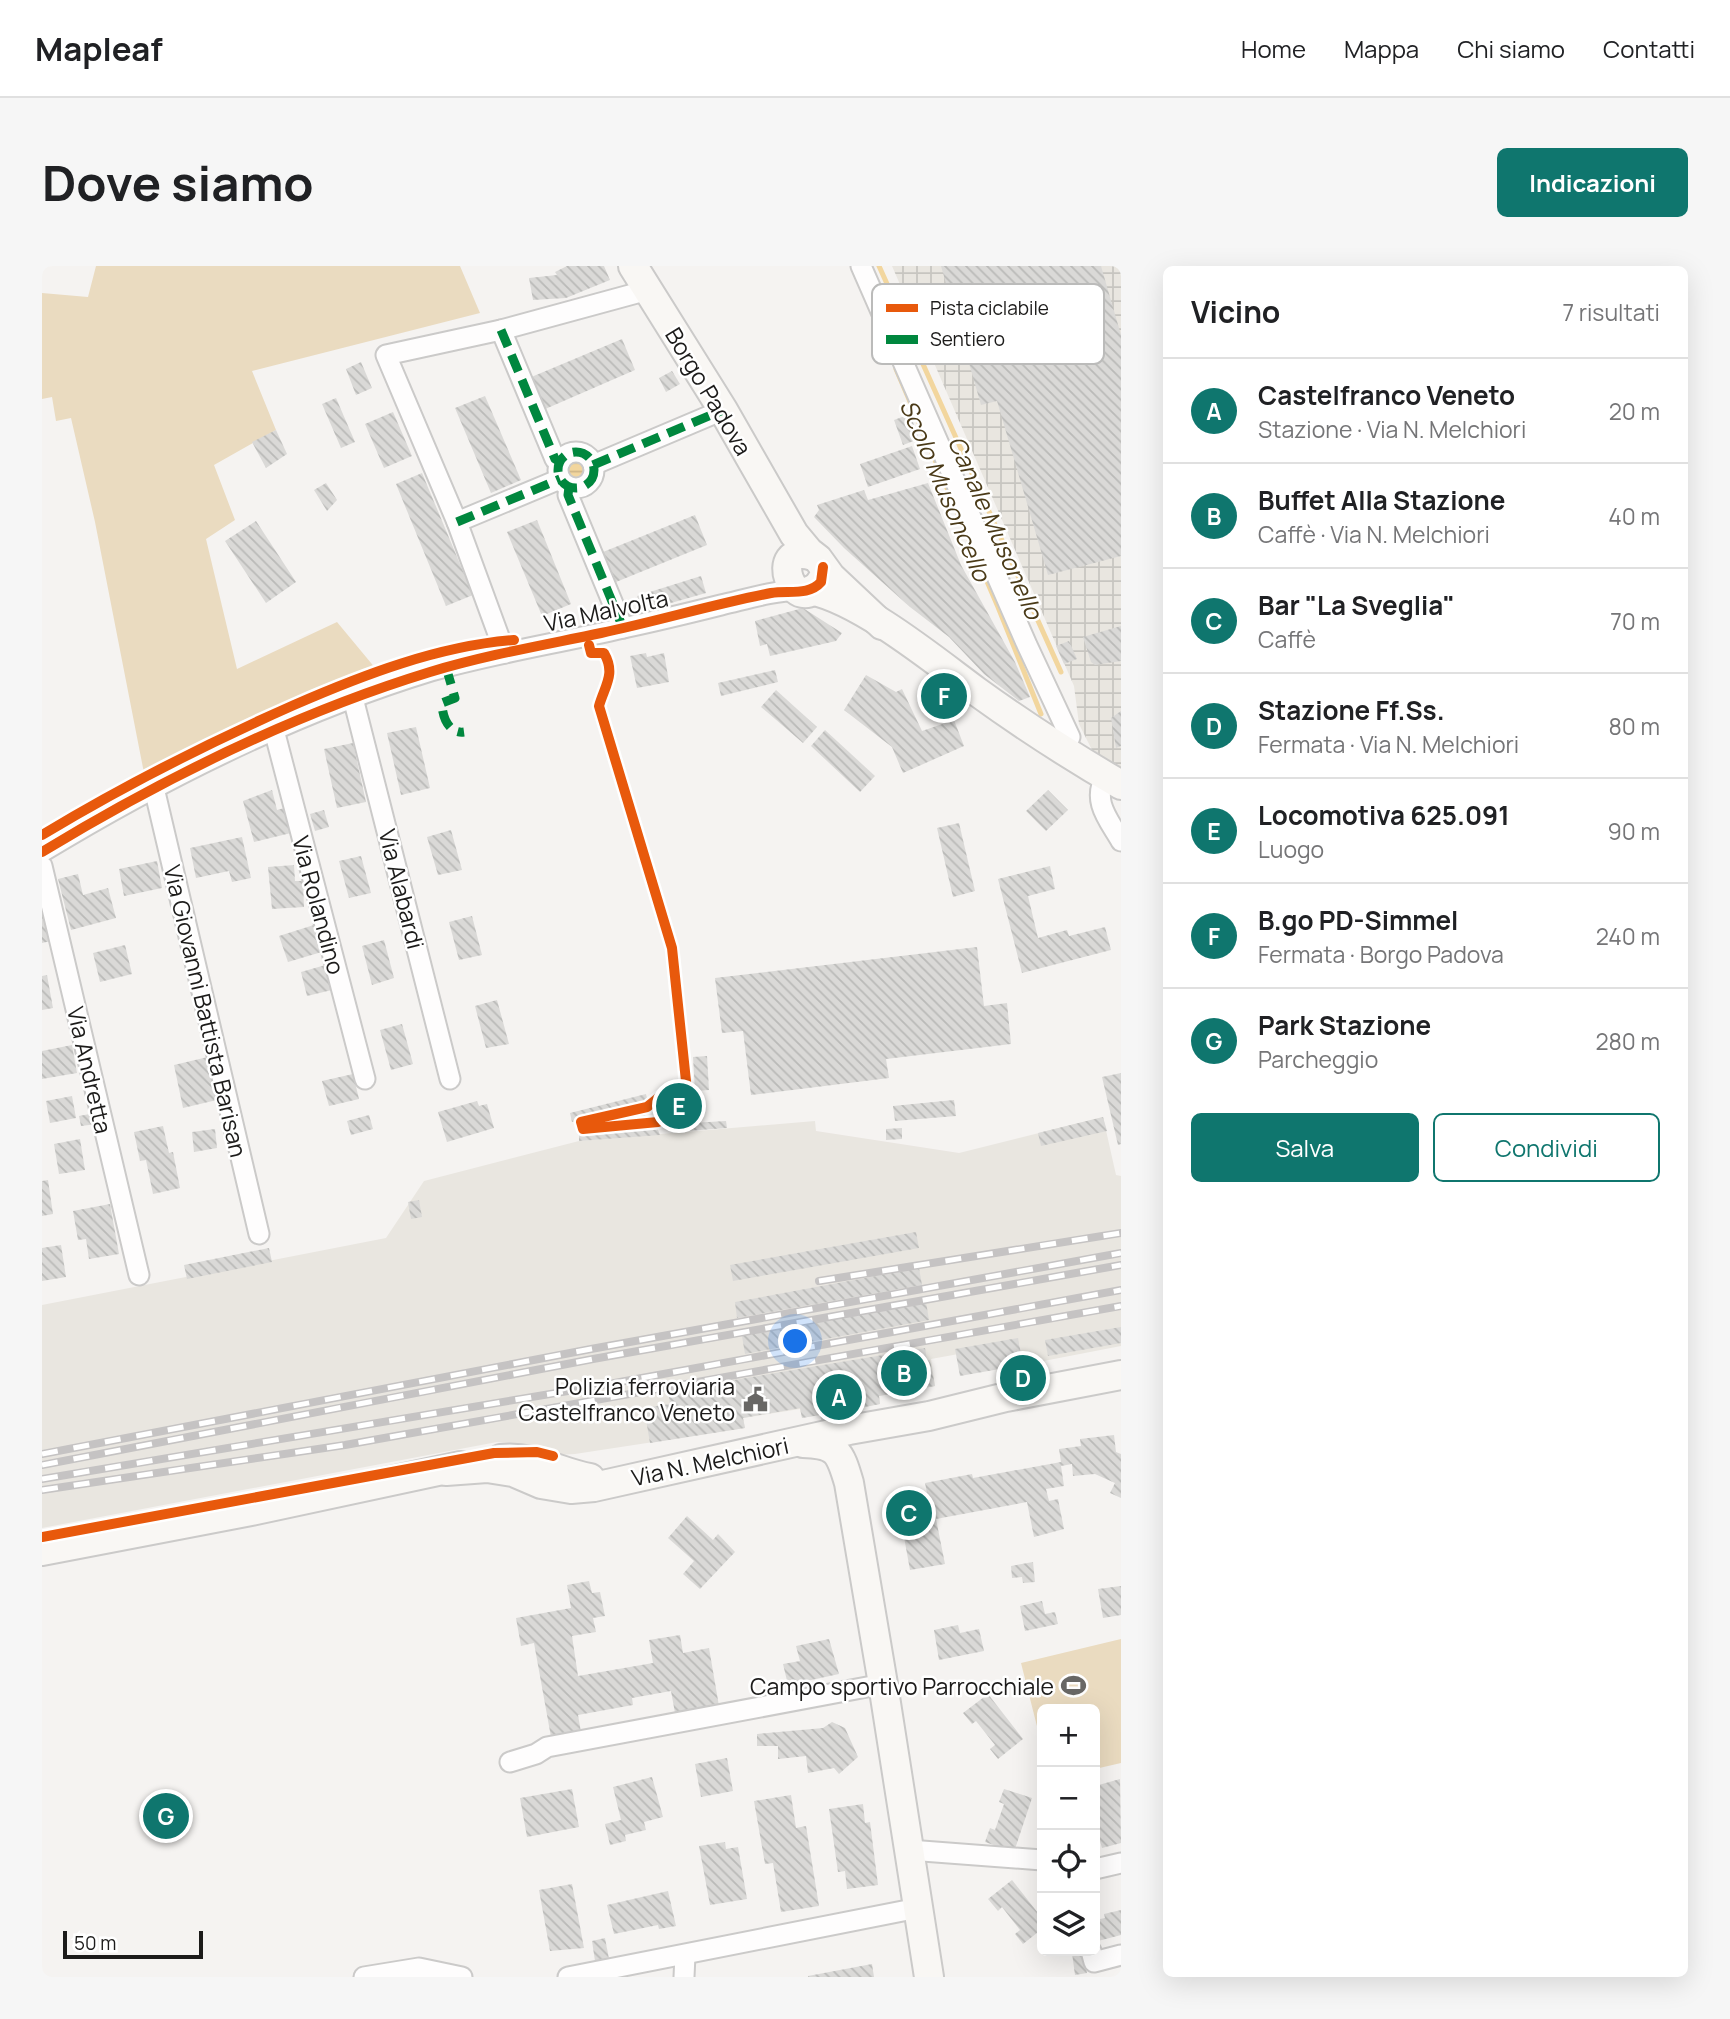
<!DOCTYPE html>
<html lang="it">
<meta charset="utf-8">
<style>
:root{--surface:#fff;--page:#f6f6f6;--text:#202124;--muted:#757577;--line:#e0e0e0;--accent:#0f766e}
body{margin:0;font-family:Manrope,sans-serif;background:var(--page);color:var(--text)}
.controls{position:absolute;right:21px;bottom:21px;display:grid;overflow:hidden;border-radius:10px;box-shadow:0 7px 28px #0002}
.controls button{width:63px;height:63px;display:grid;place-items:center;padding:0;border:0;border-bottom:2px solid var(--line);background:var(--surface);color:var(--text);font:35px sans-serif}
.scale{position:absolute;left:21px;bottom:18px;width:140px;box-sizing:border-box;padding-left:7px;border:4px solid #1c1b1a;border-top:0;font-size:19px;line-height:24px;white-space:nowrap;color:#1c1b1a;-webkit-text-stroke:5px #fff;paint-order:stroke}
.you{position:absolute;left:754px;top:1076px;width:24px;height:24px;margin:-18px;border:5px solid #fff;border-radius:50%;background:#1a73e8;box-shadow:0 0 0 10px #1a73e833}
.badge{display:grid;place-items:center;width:46px;height:46px;border-radius:50%;background:var(--accent);color:#fff;font-size:23px;font-weight:700}
.pin{position:absolute;translate:-50% -50%;border:4px solid #fff;box-shadow:0 2px 7px #0006}
.list{margin:0;padding:0;list-style:none}
h2{display:flex;justify-content:space-between;align-items:center;height:91px;margin:0;padding:0 28px;font-size:30px}
h2 small{font-size:23px;font-weight:400;color:var(--muted)}
.list li{display:grid;grid-template-columns:46px 1fr auto;gap:21px;align-items:center;box-sizing:border-box;height:105px;padding:0 28px;border-top:2px solid var(--line)}
.list b{display:block;font-size:26px;white-space:nowrap}
.list p{margin:0;font-size:23px;white-space:nowrap;color:var(--muted)}
.list em{font-size:23px;font-style:normal;color:var(--muted)}
.actions{display:flex;gap:14px;padding:21px 28px}
.actions a{flex:1;padding:16px 0;border:2px solid var(--accent);border-radius:10px;text-align:center;font-size:24px;color:var(--accent)}
.actions .main{background:var(--accent);color:#fff}
.icon{flex:none;width:38px;height:38px;fill:none;stroke:currentColor;stroke-width:2;stroke-linecap:round;stroke-linejoin:round}
.map{position:relative;flex:none;width:1079px;height:1711px;overflow:hidden;border-radius:10px}
header{display:flex;align-items:center;gap:42px;box-sizing:border-box;height:98px;padding:0 35px;background:var(--surface);border-bottom:2px solid var(--line)}
header strong{font-size:33px}
nav{display:flex;gap:38px;margin-inline-start:auto;font-size:24px}
.intro{display:flex;align-items:center;justify-content:space-between;box-sizing:border-box;height:168px;padding:0 42px}
h1{margin:0;font-size:49px}
.button{padding:18px 32px;border-radius:10px;background:var(--accent);color:#fff;font-size:24px;font-weight:700}
main{display:flex;gap:42px;padding:0 42px}
aside{flex:1;background:var(--surface);border-radius:10px;box-shadow:0 7px 28px #0002}
.map>svg:first-child{display:block}
.built{fill:#e9e6e0}
.industrial{fill:url(#industrial-grid)}
.grass{fill:#eadbc0}
.water{fill:url(#water-rules)}
.lines{fill:none;stroke-linecap:round;stroke-linejoin:round}
.stream{stroke:#f2d69e;stroke-width:5}
.building{fill:url(#building-back-hatch)}
.street-casing{stroke:#cbcac9;stroke-width:23}
.secondary-casing{stroke:#cbcac9;stroke-width:32}
.street{stroke:#fefdfd;stroke-width:19}
.secondary{stroke:#f9f7f4;stroke-width:28}
.rail-casing{stroke:#c5c3c3;stroke-width:8}
.rail{stroke:#fff;stroke-width:5;stroke-dasharray:16;stroke-linecap:butt}
.quiet{stroke:#00873e;stroke-width:9;stroke-dasharray:18 9;stroke-linecap:butt}
.cycleway-casing{stroke:#fff;stroke-width:15}
.cycleway{stroke:#e8590c;stroke-width:10}
.labels{text-anchor:middle;dominant-baseline:central;stroke-width:5;stroke-linejoin:round;paint-order:stroke}
.street-label{font-size:23px;fill:#1c1b1a;stroke:#fff}
.poi-label{font-size:23px;fill:#1c1b1a;stroke:#fff;text-anchor:end}
.water-label{font-size:24px;font-style:italic;fill:#4a3a18;stroke:#fff}
.key{fill:#fff;stroke:#bbbbba;stroke-width:2}
.key-label{font-size:19px;fill:#1c1b1a}
</style>
<header>
<strong>Mapleaf</strong>
<nav><a>Home</a><a>Mappa</a><a>Chi siamo</a><a>Contatti</a></nav>
</header>
<div class="intro"><h1>Dove siamo</h1><a class="button">Indicazioni</a></div>
<main>
<div class="map">
<svg width="1079" height="1711" viewBox="0 0 1079 1711">
<defs>
<pattern id="industrial-grid" width="8" height="8" patternUnits="userSpaceOnUse" patternTransform="scale(1.75)"><rect width="8" height="8" fill="#e9e6e0"/><path d="M0 4h8M4 0v8" fill="none" stroke="#c7c5c0"/></pattern>
<pattern id="water-rules" width="6" height="5" patternUnits="userSpaceOnUse" patternTransform="scale(1.75)"><rect width="6" height="5" fill="#f2d69e"/><path d="M0 2.5h6" fill="none" stroke="#cfb788"/></pattern>
<pattern id="building-back-hatch" width="6" height="6" patternUnits="userSpaceOnUse" patternTransform="scale(1.75)"><rect width="6" height="6" fill="#dad9d7"/><path d="M-1 5l2 2M0 0l6 6M5-1l2 2" fill="none" stroke="#babab8"/></pattern>
</defs>
<rect width="100%" height="100%" fill="#f5f3f1"/>
<!-- built -->
<path class="built" d="M1061,851L1074,909L1079,910V1080L981,1099L977,1077L889,1093L893,1120L837,1130L838,1138L760,1152L758,1143L701,1152L703,1162L533,1188L517,1189L493,1180L455,1176L0,1262V1039L344,972L382,915L537,875L773,855L774,865L917,887Z"/>
<!-- industrial -->
<path class="industrial" d="M850,0H1079V501L1050,484L1037,458L1032,420Z"/>
<!-- grass -->
<g class="grass">
<path d="M54,0H418L438,47L210,105L234,164L172,199L193,254L164,273L195,403L295,356L334,403L260,432L102,507L53,256L29,152L14,155L10,131L0,133V27L46,31Z"/>
<path d="M1079,1373V1497L1053,1503V1443H1000V1480L979,1397Z"/>
</g>
<!-- water -->
<circle class="water" cx="535" cy="206" r="11"/>
<g class="lines">
<!-- stream -->
<g class="stream">
<path d="M837,0L1019,406"/>
<path d="M854,103L956,341L999,448"/>
</g>
</g>
<!-- building -->
<g class="building">
<path d="M525,0H562L568,14L524,32L491,34L487,12L515,9L513,6Z"/>
<path d="M899,0H1059L1079,69V290L1006,309L955,135L939,139Z"/>
<path d="M580,73L593,104L501,144L487,112Z"/>
<path d="M319,96L330,122L314,129L304,103Z"/>
<path d="M630,105L638,118L624,126L617,112Z"/>
<path d="M443,130L479,214L449,227L413,142Z"/>
<path d="M294,132L313,176L299,182L280,138Z"/>
<path d="M351,146L370,190L342,202L323,158Z"/>
<path d="M868,148L877,173L861,179L852,154Z"/>
<path d="M234,164L245,188L224,202L210,176Z"/>
<path d="M870,180L878,203L826,221L818,198Z"/>
<path d="M380,207L431,329L404,340L354,218Z"/>
<path d="M284,217L295,234L285,245L272,224Z"/>
<path d="M886,217L919,299L973,396L988,431L977,435L942,408L907,371L868,341L802,282L772,251L777,244L775,239L822,224L826,234Z"/>
<path d="M653,249L665,279L574,316L561,286Z"/>
<path d="M495,254L529,338L500,350L465,266Z"/>
<path d="M214,255L254,316L224,337L183,275Z"/>
<path d="M659,310L664,327L601,345L595,330Z"/>
<path d="M761,342L800,367L794,375L728,390L725,378L718,380L713,355Z"/>
<path d="M1079,360V395L1053,399L1049,396L1041,371Z"/>
<path d="M1027,375L1035,393L1022,398L1014,380Z"/>
<path d="M604,387L605,391L622,387L627,416L595,422L588,390Z"/>
<path d="M733,404L736,416L679,430L676,417Z"/>
<path d="M824,409L854,426L860,423L880,465L912,454L922,480L861,507L850,481L802,444Z"/>
<path d="M734,424L775,461L761,477L719,441Z"/>
<path d="M1079,445V480L1074,482L1069,452Z"/>
<path d="M374,461L388,522L359,529L345,467Z"/>
<path d="M783,464L833,510L818,526L769,480Z"/>
<path d="M311,477L324,536L295,542L282,483Z"/>
<path d="M230,524L235,544L246,541L253,566L212,576L201,535Z"/>
<path d="M1006,524L1026,544L1004,565L984,545Z"/>
<path d="M282,544L287,561L273,565L268,548Z"/>
<path d="M917,557L933,625L911,631L895,562Z"/>
<path d="M409,564L420,604L396,609L385,571Z"/>
<path d="M200,571L209,612L190,616L187,605L154,612L148,582Z"/>
<path d="M319,590L329,627L307,632L297,595Z"/>
<path d="M115,595L120,622L82,630L77,603Z"/>
<path d="M252,599L253,615H261L262,641L230,643L226,601Z"/>
<path d="M1008,600L1013,623L986,630L996,672L1025,664L1027,670L1063,661L1069,684L980,707L956,613Z"/>
<path d="M36,608L41,629L66,622L74,652L29,664L16,613Z"/>
<path d="M3,648L9,675L0,677V649Z"/>
<path d="M430,650L440,689L417,694L407,656Z"/>
<path d="M275,658L283,685L246,696L237,670Z"/>
<path d="M342,674L352,712L330,719L320,680Z"/>
<path d="M83,679L90,708L58,716L51,687Z"/>
<path d="M935,681L942,740L965,737L969,778L844,793L847,812L709,829L701,765L680,767L673,712Z"/>
<path d="M287,698L294,723L265,730L259,706Z"/>
<path d="M5,709L11,742L0,744V710Z"/>
<path d="M455,734L467,778L444,782L433,740Z"/>
<path d="M360,758L371,798L349,804L338,764Z"/>
<path d="M30,779L35,807L0,813V785Z"/>
<path d="M170,790L179,833L141,842L132,799Z"/>
<path d="M665,790L667,824L653,825L651,791Z"/>
<path d="M1079,807V878L1076,879L1060,811Z"/>
<path d="M311,808L317,833L287,840L280,815Z"/>
<path d="M604,828L606,837L530,856L528,847Z"/>
<path d="M30,830L34,852L8,857L4,835Z"/>
<path d="M912,834L914,850L853,855L851,840Z"/>
<path d="M435,835L437,840L445,838L452,862L405,876L396,846Z"/>
<path d="M602,844L604,853L564,861L562,852Z"/>
<path d="M53,847L55,858L39,860L37,850Z"/>
<path d="M327,849L331,863L309,869L305,855Z"/>
<path d="M1061,851L1065,865L999,880L996,867Z"/>
<path d="M684,855L685,862L632,866V858Z"/>
<path d="M121,860L127,887L131,886L138,922L111,928L104,894L98,895L92,866Z"/>
<path d="M615,861L618,869L537,875V867Z"/>
<path d="M860,862V873L844,874V863Z"/>
<path d="M173,863L175,882L152,886L150,866Z"/>
<path d="M38,873L43,904L17,908L12,878Z"/>
<path d="M6,914L11,948L0,950V915Z"/>
<path d="M377,934L380,951L369,953L366,936Z"/>
<path d="M68,938L77,988L47,993L44,973L36,974L31,945Z"/>
<path d="M874,966L877,982L691,1015L688,999Z"/>
<path d="M19,979L24,1011L0,1015V982Z"/>
<path d="M227,982L230,996L145,1013L142,999Z"/>
<path d="M877,1002L880,1019L695,1052L693,1036Z"/>
<path d="M884,1036L887,1054L703,1088L700,1070Z"/>
<path d="M1079,1061V1077L1006,1090L1003,1074Z"/>
<path d="M976,1072L981,1099L918,1110L913,1083Z"/>
<path d="M883,1082L885,1094H888L893,1120L837,1130L838,1138L818,1142L819,1150L780,1157L778,1149L760,1152L758,1142L701,1152L703,1162L608,1177L602,1142L628,1138L626,1125Z"/>
<path d="M1072,1169L1074,1186L1079,1188V1232L1068,1227L1073,1217L1053,1208L1031,1210L1030,1198L1019,1200L1022,1220L1004,1223L1007,1235L1016,1233L1022,1263L992,1271L985,1236L894,1253L903,1298L868,1304L856,1238L886,1232L883,1217L930,1208L931,1212L1019,1196L1017,1183L1039,1180L1038,1173Z"/>
<path d="M645,1250L671,1274L676,1268L693,1286L658,1323L641,1308L652,1295L626,1272Z"/>
<path d="M991,1296L993,1316L981,1317L980,1311L970,1312L969,1300Z"/>
<path d="M547,1315L550,1327L558,1326L563,1350L551,1352L554,1366L530,1370L536,1410L611,1397L607,1374L638,1369L641,1387L667,1382L677,1440L633,1447L629,1425L590,1432L591,1439L536,1449L539,1466L509,1471L492,1377L479,1380L474,1352L529,1342L525,1319Z"/>
<path d="M1079,1320V1349L1061,1352L1056,1323Z"/>
<path d="M1000,1335L1003,1348L1013,1346L1016,1358L983,1365L978,1340Z"/>
<path d="M916,1359L918,1367L937,1363L942,1385L897,1394L892,1364Z"/>
<path d="M787,1373L797,1408L746,1419L741,1398L758,1395L754,1380Z"/>
<path d="M946,1428L981,1473L956,1493L948,1483L953,1479L934,1455L930,1458L921,1447Z"/>
<path d="M790,1456L803,1462L816,1491L797,1508L792,1502L766,1507L764,1490L736,1493V1480H715V1468L781,1462Z"/>
<path d="M685,1492L691,1525L659,1531L653,1498Z"/>
<path d="M610,1511L621,1551L602,1556L604,1564L583,1569L584,1575L568,1579L563,1558L579,1554L571,1521Z"/>
<path d="M1078,1513L1079,1577L1060,1582L1057,1572L1053,1573V1546L1058,1544L1053,1520Z"/>
<path d="M530,1523L537,1561L485,1571L478,1532Z"/>
<path d="M962,1523L990,1532L972,1586L943,1576L948,1562L953,1564L962,1538L957,1536Z"/>
<path d="M749,1529L754,1562L764,1560L777,1640L739,1646L731,1597L723,1598L712,1535Z"/>
<path d="M821,1538L823,1557L828,1556L836,1619L805,1623L803,1605L796,1606L787,1543Z"/>
<path d="M683,1576L684,1583L696,1581L705,1633L668,1639L657,1580Z"/>
<path d="M970,1614L1000,1652V1663L981,1678L973,1668L978,1664L960,1641L956,1645L946,1633Z"/>
<path d="M530,1618L542,1682L508,1685L497,1624Z"/>
<path d="M626,1625L634,1660L617,1663L616,1659L572,1668L565,1639Z"/>
<path d="M1079,1644V1669L1056,1675L1055,1669H1053V1654L1063,1652L1062,1648Z"/>
<path d="M563,1672L567,1693L553,1695L550,1675Z"/>
<path d="M1041,1685L1045,1707L1033,1709L1030,1687Z"/>
<path d="M830,1698L832,1711H766V1710Z"/>
</g>
<g class="lines">
<defs>
<g id="street">
<path d="M819,0L985,379L1028,471L1022,484"/>
<path d="M459,64L513,193L518,196"/>
<circle cx="534" cy="204" r="18"/>
<path d="M551,199L681,144"/>
<path d="M527,221L526,229L581,362"/>
<path d="M415,256L518,213"/>
<path d="M463,387L415,256L344,89L459,64L606,24"/>
<path d="M311,432L408,813"/>
<path d="M232,464L323,813"/>
<path d="M1064,510C1049,535 1067,554 1079,575"/>
<path d="M112,522L217,968"/>
<path d="M0,586C122,512 252,447 389,405C452,387 517,377 581,362C614,355 647,347 679,339C705,333 730,325 757,324"/>
<path d="M0,600L97,1009"/>
<path d="M468,1496L494,1488L505,1481L841,1418"/>
<path d="M867,1584L1000,1594"/>
<path d="M1053,1603L1079,1597"/>
<path d="M1049,1685L1052,1696L1079,1689"/>
<path d="M322,1711L377,1702L420,1711"/>
<path d="M526,1711L876,1642"/>
<path d="M642,1711L643,1689"/>
</g>
<g id="secondary">
<path d="M591,0L681,144L752,268L767,286L776,293L789,311L840,359"/>
<path d="M771,290C722,274 753,359 780,314"/>
<path d="M769,324C820,335 892,394 934,425C981,459 1029,490 1079,519"/>
<path d="M761,1177C795,1178 798,1186 807,1217L841,1418L887,1711"/>
<path d="M459,1193C491,1189 518,1207 548,1212"/>
<path d="M404,1205L445,1202L471,1206L499,1218L529,1223L552,1221L807,1164L887,1150L964,1131L1079,1109"/>
<path d="M0,1285L209,1245L419,1200"/>
</g>
</defs>
<!-- street casing -->
<use href="#street" class="street-casing"/>
<!-- secondary casing -->
<use href="#secondary" class="secondary-casing"/>
<!-- street -->
<use href="#street" class="street"/>
<!-- secondary -->
<use href="#secondary" class="secondary"/>
<defs>
<g id="rail">
<path d="M777,1015L1079,967"/>
<path d="M0,1188L549,1083L1079,987"/>
<path d="M0,1199L551,1093L1079,999"/>
<path d="M0,1213L556,1120L1079,1024"/>
<path d="M0,1224L303,1179L1079,1040"/>
</g>
</defs>
<!-- rail casing -->
<use href="#rail" class="rail-casing"/>
<!-- rail -->
<use href="#rail" class="rail"/>
<!-- quiet -->
<g class="quiet">
<path d="M459,64L513,193L518,196"/>
<circle cx="534" cy="204" r="18"/>
<path d="M551,199L681,144"/>
<path d="M527,221L526,229L581,362"/>
<path d="M415,256L518,213"/>
<path d="M404,401L413,432L400,437C400,451 407,468 422,466"/>
</g>
<defs>
<g id="cycleway">
<path d="M547,379L549,387H562C574,408 563,419 557,440L630,682L644,815L640,821L620,829L605,841L539,856L541,863L616,856"/>
<path d="M0,569C83,519 164,478 252,439C321,409 396,380 472,374"/>
<path d="M0,586C122,512 251,448 388,406C444,389 502,379 559,367C616,355 672,338 729,327C746,324 767,330 779,316L781,301"/>
<path d="M0,1271L452,1187L495,1186L511,1190"/>
</g>
</defs>
<!-- cycleway casing -->
<use href="#cycleway" class="cycleway-casing"/>
<!-- cycleway -->
<use href="#cycleway" class="cycleway"/>
</g>
<!-- icons -->
<defs>
<symbol id="civic-bare" viewBox="-9 -9 18 18"><path d="M-.6-6.5H3V-4.5H.6V-3L4-1V1h2V6H-6V1h2V-1L-.6-3ZM-1.2 2.5V6h2.4V2.5Z" fill="#686765" stroke="#fff" stroke-width="2.5" paint-order="stroke"/></symbol>
<symbol id="stadium-bare" viewBox="-9 -9 18 18"><path d="M0-5a6.5 5 0 1 0 0 10a6.5 5 0 1 0 0-10ZM-3.5-1.8h7v3.6h-7Z" fill="#686765" stroke="#fff" stroke-width="2.5" paint-order="stroke"/></symbol>
</defs>
<g fill-rule="evenodd">
<use href="#civic-bare" x="696" y="1116" width="35" height="35"/>
<use href="#stadium-bare" x="1014" y="1402" width="35" height="35"/>
</g>
<g class="labels">
<!-- street labels -->
<g class="street-label">
<text transform="translate(667 125) rotate(59)">Borgo Padova</text>
<text transform="translate(564 344) rotate(-12)">Via Malvolta</text>
<text transform="translate(360 623) rotate(76)">Via Alabardi</text>
<text transform="translate(277 639) rotate(75)">Via Rolandino</text>
<text transform="translate(164 745) rotate(77)">Via Giovanni Battista Barisan</text>
<text transform="translate(48 804) rotate(77)">Via Andretta</text>
<text transform="translate(668 1195) rotate(-12)">Via N. Melchiori</text>
</g>
<!-- poi labels -->
<g class="poi-label">
<text x="693" y="1120">Polizia ferroviaria<tspan x="693" dy="26">Castelfranco Veneto</tspan></text>
<text x="1012" y="1420">Campo sportivo Parrocchiale</text>
</g>
<!-- water labels -->
<g class="water-label">
<text transform="translate(904 224) rotate(67)">Scolo Musoncello</text>
<text transform="translate(954 261) rotate(66)">Canale Musonello</text>
</g>
</g>
<!-- legend -->
<rect x="830" y="18" width="232" height="80" rx="10" class="key"/>
<rect x="844" y="38" width="32" height="8" fill="#e8590c"/>
<rect x="844" y="69" width="32" height="9" fill="#00873e"/>
<g class="key-label">
<text x="888" y="49">Pista ciclabile</text>
<text x="888" y="80">Sentiero</text>
</g>
</svg>
<div class="controls">
<button>+</button>
<button>−</button>
<button><svg class="icon" aria-label="locate" viewBox="0 0 24 24"><circle cx="12" cy="12" r="6"/><path d="M12 2v4M12 18v4M2 12h4M18 12h4"/></svg></button>
<button><svg class="icon" aria-label="layers" viewBox="0 0 24 24"><path d="M12 4l9 5-9 5-9-5zM3 14l9 5 9-5"/></svg></button>
</div>
<div class="scale">50 m</div>
<div class="you"></div>
<div class="pin badge" style="left:797px;top:1131px">A</div>
<div class="pin badge" style="left:862px;top:1107px">B</div>
<div class="pin badge" style="left:867px;top:1247px">C</div>
<div class="pin badge" style="left:981px;top:1112px">D</div>
<div class="pin badge" style="left:637px;top:840px">E</div>
<div class="pin badge" style="left:902px;top:430px">F</div>
<div class="pin badge" style="left:124px;top:1550px">G</div>
</div>
<aside>
<h2>Vicino<small>7 risultati</small></h2>
<ul class="list">
<li><span class="badge">A</span><div><b>Castelfranco Veneto</b><p>Stazione · Via N. Melchiori</p></div><em>20 m</em></li>
<li><span class="badge">B</span><div><b>Buffet Alla Stazione</b><p>Caffè · Via N. Melchiori</p></div><em>40 m</em></li>
<li><span class="badge">C</span><div><b>Bar &quot;La Sveglia&quot;</b><p>Caffè</p></div><em>70 m</em></li>
<li><span class="badge">D</span><div><b>Stazione Ff.Ss.</b><p>Fermata · Via N. Melchiori</p></div><em>80 m</em></li>
<li><span class="badge">E</span><div><b>Locomotiva 625.091</b><p>Luogo</p></div><em>90 m</em></li>
<li><span class="badge">F</span><div><b>B.go PD-Simmel</b><p>Fermata · Borgo Padova</p></div><em>240 m</em></li>
<li><span class="badge">G</span><div><b>Park Stazione</b><p>Parcheggio</p></div><em>280 m</em></li>
</ul>
<div class="actions"><a class="main">Salva</a><a>Condividi</a></div>
</aside>
</main>
